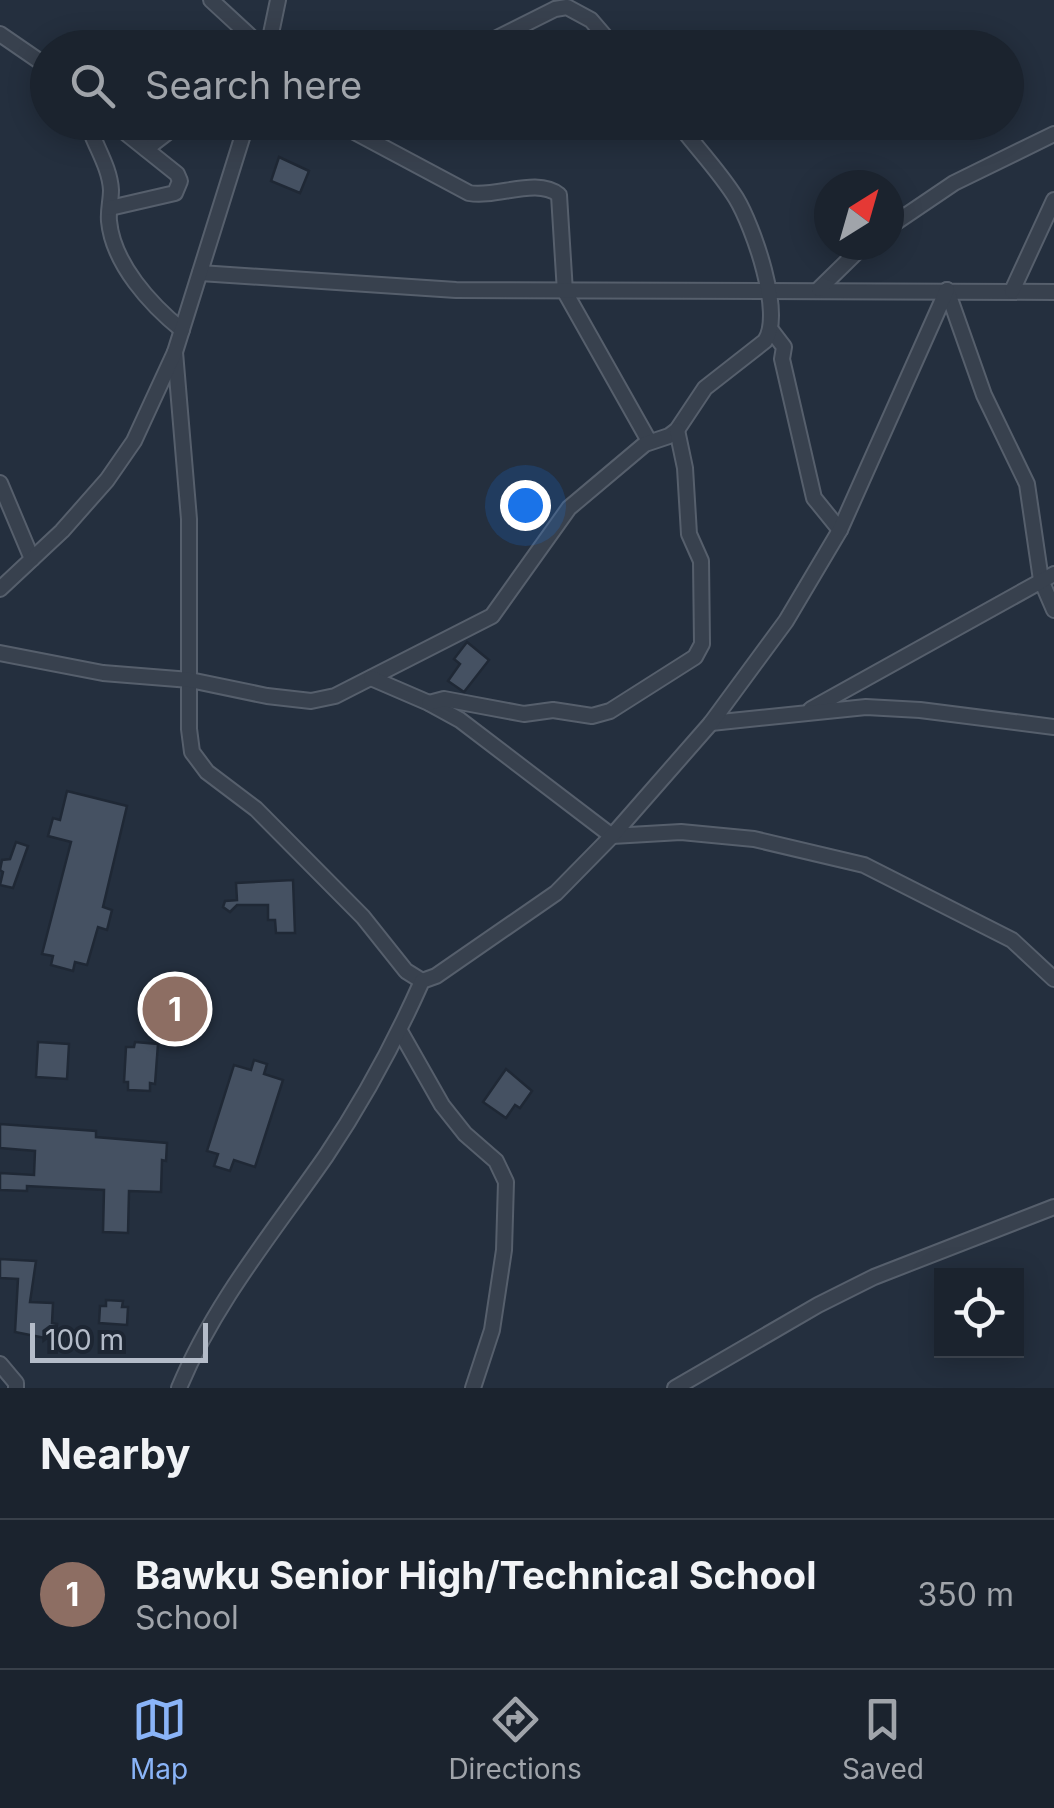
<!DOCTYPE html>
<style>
:root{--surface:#1b232e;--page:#242b36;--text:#f1f3f6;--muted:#a0a4aa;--line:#39404a;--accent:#8ab4f8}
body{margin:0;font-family:Inter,sans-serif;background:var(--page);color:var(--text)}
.controls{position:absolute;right:30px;bottom:30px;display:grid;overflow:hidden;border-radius:0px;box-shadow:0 5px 25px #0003}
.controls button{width:90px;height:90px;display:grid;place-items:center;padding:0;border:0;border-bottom:2px solid var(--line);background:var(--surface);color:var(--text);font:50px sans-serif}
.compass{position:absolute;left:814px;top:170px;width:90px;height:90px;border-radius:50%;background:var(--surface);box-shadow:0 5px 25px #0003;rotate:37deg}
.scale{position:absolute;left:30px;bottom:25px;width:178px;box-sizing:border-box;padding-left:10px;border:5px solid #b4bcc9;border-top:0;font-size:28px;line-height:35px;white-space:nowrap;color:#b4bcc9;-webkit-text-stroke:8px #1d2633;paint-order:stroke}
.you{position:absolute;left:525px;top:505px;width:35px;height:35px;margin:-25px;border:8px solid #fff;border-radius:50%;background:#1a73e8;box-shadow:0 0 0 15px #1a73e833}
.badge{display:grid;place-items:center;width:65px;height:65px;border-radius:50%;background:var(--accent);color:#fff;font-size:32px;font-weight:700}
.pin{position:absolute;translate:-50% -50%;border:5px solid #fff;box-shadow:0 2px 10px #0006}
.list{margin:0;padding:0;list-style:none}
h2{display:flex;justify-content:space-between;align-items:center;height:130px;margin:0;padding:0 40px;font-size:42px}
h2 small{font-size:32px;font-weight:400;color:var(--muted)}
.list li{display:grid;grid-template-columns:65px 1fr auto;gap:30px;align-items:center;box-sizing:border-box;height:150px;padding:0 40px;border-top:2px solid var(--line)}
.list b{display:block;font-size:38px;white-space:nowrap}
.list p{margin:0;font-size:32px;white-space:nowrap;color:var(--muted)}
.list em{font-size:32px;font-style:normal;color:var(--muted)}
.icon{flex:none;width:55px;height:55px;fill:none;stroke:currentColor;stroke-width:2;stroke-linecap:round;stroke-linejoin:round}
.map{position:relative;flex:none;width:1054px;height:1388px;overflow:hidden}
.search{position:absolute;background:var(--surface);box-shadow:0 5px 25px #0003;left:30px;right:30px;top:30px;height:110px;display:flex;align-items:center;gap:25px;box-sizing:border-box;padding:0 35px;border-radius:55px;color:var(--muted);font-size:38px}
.sheet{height:280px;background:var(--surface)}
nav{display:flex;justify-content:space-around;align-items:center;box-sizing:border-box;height:140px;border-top:2px solid var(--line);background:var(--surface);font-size:28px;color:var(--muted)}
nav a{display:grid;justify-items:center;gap:5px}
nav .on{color:var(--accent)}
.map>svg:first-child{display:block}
.building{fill:#455162;stroke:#1f2835;stroke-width:2.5}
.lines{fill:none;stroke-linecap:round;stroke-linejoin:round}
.minor-casing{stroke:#565f6c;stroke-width:18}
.minor{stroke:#38414e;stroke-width:14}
</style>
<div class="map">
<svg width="1054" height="1388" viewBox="0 0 1054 1388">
<rect width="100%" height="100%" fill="#242f3e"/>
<!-- building -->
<g class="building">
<path d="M279,157L309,171L300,193L271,181Z"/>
<path d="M467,642L489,660L464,692L448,681L460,664L454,659Z"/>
<path d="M67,791L127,806L103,907L112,910L107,930L98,927L87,965L75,962L73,971L51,965L53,956L42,954L71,842L48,836L53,818L60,820Z"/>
<path d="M16,842L28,846L13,888L0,885L3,872L0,870L2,860L10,859Z"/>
<path d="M293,880L295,933H276L275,920H268V905H237L230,912L223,907L225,901L237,900L236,883Z"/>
<path d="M38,1042L69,1044L67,1079L36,1077Z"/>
<path d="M135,1042L158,1044L155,1084L150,1083V1091L128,1090V1082H124L126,1047H134Z"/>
<path d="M254,1060L267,1064L264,1074L283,1080L255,1167L234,1160L230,1171L214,1166L218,1154L207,1151L234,1065L251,1070Z"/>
<path d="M506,1069L532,1091L520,1108L515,1105L506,1118L483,1102Z"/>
<path d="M0,1124L96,1131V1137L167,1143L166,1161L162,1160L161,1192L129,1191L128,1233L103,1232L104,1190L27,1186V1191L0,1190V1173L34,1175L35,1151L0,1148Z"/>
<path d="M0,1259L36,1261L30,1302L53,1303L52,1323L57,1324L55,1340L15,1332L18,1279L0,1278Z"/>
<path d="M106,1300L123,1301L122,1307H128L127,1325L99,1323L100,1306H106Z"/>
</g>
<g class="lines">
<defs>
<g id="minor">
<path d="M211,0L263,48"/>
<path d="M0,34L48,67"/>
<path d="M268,48L278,0"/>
<path d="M461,48L493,40L555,9L567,7L591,20L615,48"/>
<path d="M99,122L93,137C100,154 110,171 111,190C111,200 108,211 109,221C113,264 151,305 182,330"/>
<path d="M336,122L469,193C497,198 537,177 559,195L565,292L649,441"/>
<path d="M146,149L181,122"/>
<path d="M110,208L175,193L180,181L177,174L112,122"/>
<path d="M889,227L954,183L1054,134"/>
<path d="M200,273L456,290L1054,292"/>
<path d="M819,289L864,245"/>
<path d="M947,290L984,395L1027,484L1041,580L1054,610"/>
<path d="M1012,291L1054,200"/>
<path d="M771,330L784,347L782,359L814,498L840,530"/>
<path d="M175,352L189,519V729L192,752L207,772L256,809L363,917L406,971L422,981"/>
<path d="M0,483L32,559"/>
<path d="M0,589L62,531L107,480L134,441L175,352L247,122"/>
<path d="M0,653L103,673L190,680L267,696L311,701L335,696L492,616L569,508L645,444L669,436L677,430L705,388L765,341C784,314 753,226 736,198C720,172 696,147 677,122"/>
<path d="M371,678L429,703L460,720L612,836L681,832L754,839L864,865L1012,940L1054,979"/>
<path d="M429,703L444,699L524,714L553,710L592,716L610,711L695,657L702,644L701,561L689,534L685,468L677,430"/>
<path d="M811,709L1054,574"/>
<path d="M711,723L866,707L920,710L1054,727"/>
<path d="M400,1031L442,1105L465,1134L496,1161L506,1182L504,1250L492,1330L473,1388"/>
<path d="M0,1364L16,1383V1388"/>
<path d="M179,1388C214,1303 274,1231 326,1156C363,1101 395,1042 422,981L436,976L556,893L612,836L711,723L786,621L840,530L947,290"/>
<path d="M675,1388L818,1305L874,1277L1054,1207"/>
</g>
</defs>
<!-- minor casing -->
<use href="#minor" class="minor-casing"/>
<!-- minor -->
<use href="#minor" class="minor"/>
</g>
</svg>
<div class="controls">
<button><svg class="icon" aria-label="locate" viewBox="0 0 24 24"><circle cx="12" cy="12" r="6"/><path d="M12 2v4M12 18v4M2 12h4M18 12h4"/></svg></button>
</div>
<svg class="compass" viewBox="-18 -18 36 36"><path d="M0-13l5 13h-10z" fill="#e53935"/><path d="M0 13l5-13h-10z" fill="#a0a4aa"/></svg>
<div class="scale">100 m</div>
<div class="you"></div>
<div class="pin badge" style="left:175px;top:1009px;background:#8d6e63">1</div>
<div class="search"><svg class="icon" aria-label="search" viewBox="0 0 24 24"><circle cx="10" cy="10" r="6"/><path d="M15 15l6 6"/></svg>Search here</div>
</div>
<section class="sheet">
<h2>Nearby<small></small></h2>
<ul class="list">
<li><span class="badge" style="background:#8d6e63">1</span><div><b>Bawku Senior High/Technical School</b><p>School</p></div><em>350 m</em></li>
</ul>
</section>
<nav>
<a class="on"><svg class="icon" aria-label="map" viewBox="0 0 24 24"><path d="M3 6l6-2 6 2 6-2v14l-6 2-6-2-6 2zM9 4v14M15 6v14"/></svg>Map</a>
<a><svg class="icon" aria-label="directions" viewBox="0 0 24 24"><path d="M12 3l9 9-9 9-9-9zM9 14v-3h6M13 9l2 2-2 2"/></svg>Directions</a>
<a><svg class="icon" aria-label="saved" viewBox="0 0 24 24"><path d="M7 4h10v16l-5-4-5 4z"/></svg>Saved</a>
</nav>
